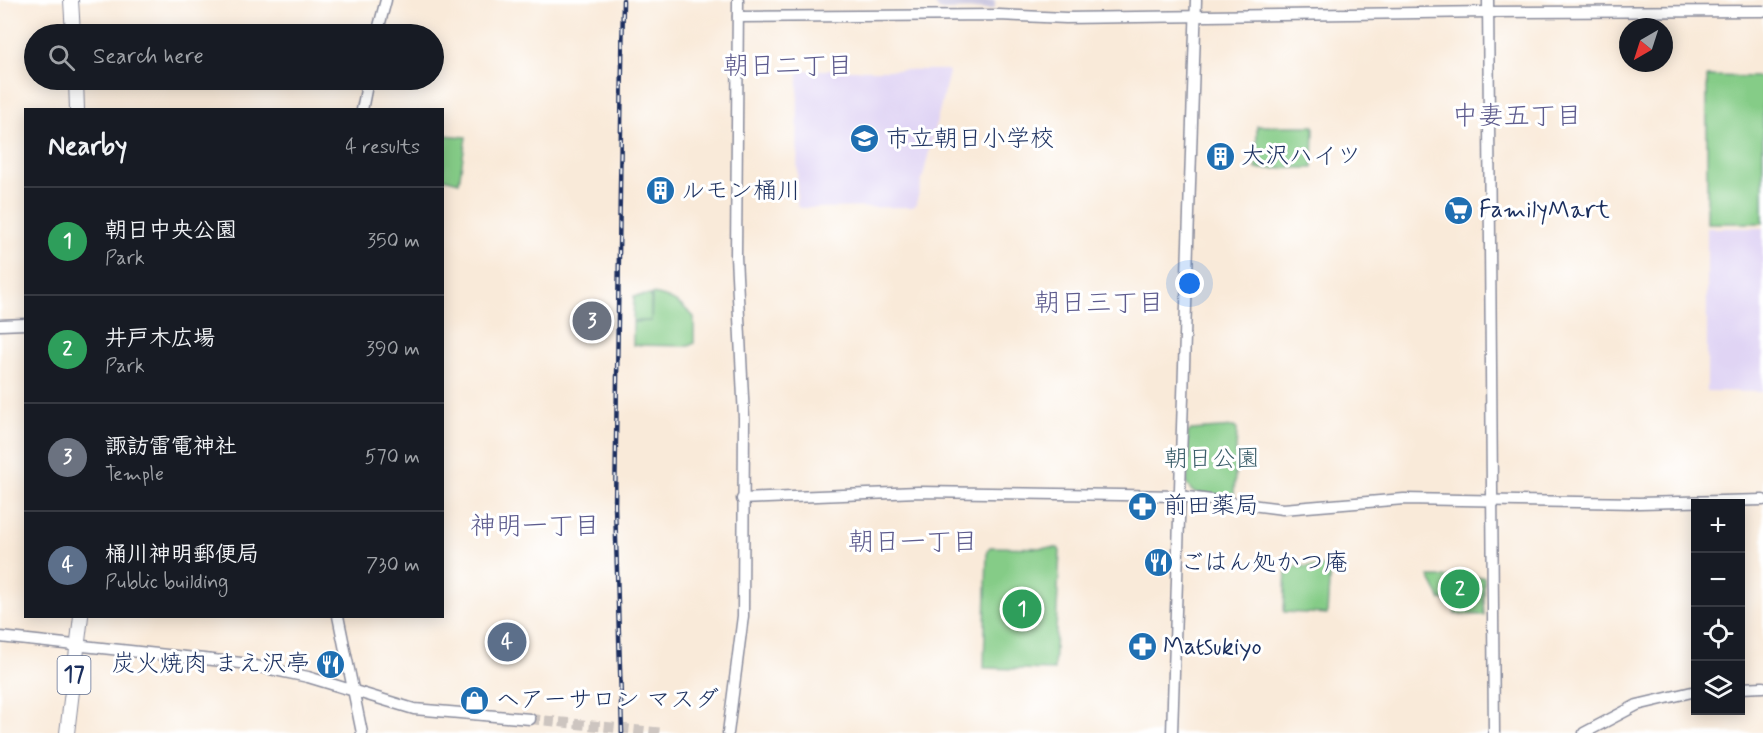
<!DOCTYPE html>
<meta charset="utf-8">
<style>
:root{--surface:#171b24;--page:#20242c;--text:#f1f3f6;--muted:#9ea1a6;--line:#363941;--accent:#d93025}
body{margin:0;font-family:Mynerve,"Klee One",sans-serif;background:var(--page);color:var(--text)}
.controls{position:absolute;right:18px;bottom:18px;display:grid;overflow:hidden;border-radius:0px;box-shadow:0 3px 15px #0003}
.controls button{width:54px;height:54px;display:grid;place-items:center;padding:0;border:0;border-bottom:2px solid var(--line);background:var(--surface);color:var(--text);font:30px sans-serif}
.compass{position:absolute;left:1619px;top:18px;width:54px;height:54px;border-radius:50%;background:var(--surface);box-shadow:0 3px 15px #0003;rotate:219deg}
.you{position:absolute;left:1190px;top:284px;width:21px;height:21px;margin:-15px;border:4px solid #fff;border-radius:50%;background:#1a73e8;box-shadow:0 0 0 9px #1a73e833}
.badge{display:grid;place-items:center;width:39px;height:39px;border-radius:50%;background:var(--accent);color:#fff;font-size:20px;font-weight:700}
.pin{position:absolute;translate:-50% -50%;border:3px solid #fff;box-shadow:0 2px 6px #0006}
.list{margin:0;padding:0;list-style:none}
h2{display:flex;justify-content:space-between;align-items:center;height:78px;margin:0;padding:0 24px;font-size:26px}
h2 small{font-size:20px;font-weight:400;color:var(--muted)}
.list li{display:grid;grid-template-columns:39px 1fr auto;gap:18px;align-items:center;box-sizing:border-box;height:108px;padding:0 24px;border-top:2px solid var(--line)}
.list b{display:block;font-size:22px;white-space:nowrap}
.list p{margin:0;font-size:20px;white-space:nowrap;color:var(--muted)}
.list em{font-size:20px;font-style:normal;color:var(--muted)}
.icon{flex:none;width:33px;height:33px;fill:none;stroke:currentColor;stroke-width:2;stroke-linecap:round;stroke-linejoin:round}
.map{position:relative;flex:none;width:1763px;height:733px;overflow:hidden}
.search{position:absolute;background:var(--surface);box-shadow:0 3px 15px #0003;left:24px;top:24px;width:420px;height:66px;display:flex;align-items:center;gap:15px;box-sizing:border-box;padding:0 21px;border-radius:33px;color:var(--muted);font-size:22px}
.panel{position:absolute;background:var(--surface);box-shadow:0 3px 15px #0003;left:24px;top:108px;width:420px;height:510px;border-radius:0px}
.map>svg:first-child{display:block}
.built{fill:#e0d4f4}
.industrial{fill:#c4c0db}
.green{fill:#85cc87;stroke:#507e72;stroke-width:1.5}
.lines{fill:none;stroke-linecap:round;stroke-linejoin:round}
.secondary-tunnel{stroke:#cdc5c0;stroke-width:10;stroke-dasharray:10 5;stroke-linecap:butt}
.secondary-casing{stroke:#8a8c9c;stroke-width:13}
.highway-casing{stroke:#8a8c9c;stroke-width:16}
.secondary{stroke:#fff;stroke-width:10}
.highway{stroke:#fff;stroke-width:14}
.rail-casing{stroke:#1b2f5e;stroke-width:4.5}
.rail{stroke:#fff;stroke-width:2;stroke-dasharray:7;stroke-linecap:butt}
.labels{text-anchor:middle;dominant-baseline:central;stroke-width:6;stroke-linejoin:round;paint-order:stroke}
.shield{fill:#fff;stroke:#5f6d8e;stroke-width:1.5}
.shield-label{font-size:22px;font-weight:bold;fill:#1b2f5e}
.poi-label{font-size:24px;fill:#1b2f5e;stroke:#fff;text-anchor:start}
.park-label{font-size:24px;fill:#3b5e6a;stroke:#fff}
.neighbourhood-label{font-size:26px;fill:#5e5c8e;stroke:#fff}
</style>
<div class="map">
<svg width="1763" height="733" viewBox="0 0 1763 733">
<rect width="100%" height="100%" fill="#fff"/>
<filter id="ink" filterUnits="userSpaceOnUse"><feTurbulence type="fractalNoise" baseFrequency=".0167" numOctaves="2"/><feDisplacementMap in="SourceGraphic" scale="12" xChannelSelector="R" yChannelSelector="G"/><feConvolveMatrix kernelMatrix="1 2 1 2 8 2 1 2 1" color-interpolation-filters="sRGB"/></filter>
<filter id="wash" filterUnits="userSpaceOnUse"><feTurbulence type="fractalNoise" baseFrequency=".008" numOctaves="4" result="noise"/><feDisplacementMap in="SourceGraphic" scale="24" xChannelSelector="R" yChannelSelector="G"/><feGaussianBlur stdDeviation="1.35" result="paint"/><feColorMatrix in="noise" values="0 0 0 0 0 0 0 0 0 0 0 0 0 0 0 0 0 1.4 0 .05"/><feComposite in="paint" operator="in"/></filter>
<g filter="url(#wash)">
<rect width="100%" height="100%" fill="#f9ead9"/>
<!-- built -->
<g class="built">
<path d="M800,70H947L949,72L916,204L913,207L799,208L797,205L798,73Z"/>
<path d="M1707,228H1763V392L1707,391Z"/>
</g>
<!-- industrial -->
<path class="industrial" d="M932,0H995V7L993,9L939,10Z"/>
<!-- green -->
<g class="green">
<path d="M1707,76L1763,77V223H1707Z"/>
<path d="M1257,126H1314L1313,168L1256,169Z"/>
<path d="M443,135L466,137L459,182L443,178Z"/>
<path d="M652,294C669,296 683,305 694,317V343L689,346L633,345V322L650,321H633L634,296L651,295V322Z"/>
<path d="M1234,427L1237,429L1234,496L1231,498L1193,492L1187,485L1188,433L1191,430Z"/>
<path d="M990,547L1058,548L1060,551L1054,670L984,668L987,551Z"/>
<path d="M1286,566L1330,567L1327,614L1284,612Z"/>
<path d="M1429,577H1484V615L1455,614V602L1441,600Z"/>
</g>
</g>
<g filter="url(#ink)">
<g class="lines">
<!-- secondary-tunnel -->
<path class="secondary-tunnel" d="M530,719L664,733"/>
<defs>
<g id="secondary">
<path d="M1488,0L1494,733"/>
<path d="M738,17L999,15L1066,18L1488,12L1763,11"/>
<path d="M377,34L386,0"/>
<path d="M362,110L368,80"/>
<path d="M0,325L26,324"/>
<path d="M742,499L918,492L1120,495L1179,496L1283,509L1404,499L1639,503L1763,500"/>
<path d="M338,616L362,733"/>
<path d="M0,637L241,663L308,677L414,709L530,719"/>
<path d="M1740,688L1763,687"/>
<path d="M728,733L743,616L744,418L736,256L738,0"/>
<path d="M1172,733L1196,0"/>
<path d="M1584,733L1637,705L1696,691"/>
</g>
<g id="highway">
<path d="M71,0L73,34"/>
<path d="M76,80L77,110"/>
<path d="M67,733L81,616"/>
</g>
</defs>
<!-- secondary casing -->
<use href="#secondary" class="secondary-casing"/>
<!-- highway casing -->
<use href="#highway" class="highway-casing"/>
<!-- secondary -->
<use href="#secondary" class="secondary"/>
<!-- highway -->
<use href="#highway" class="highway"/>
<defs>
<path id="rail" d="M622,733L615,506L623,0"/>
</defs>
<!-- rail casing -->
<use href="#rail" class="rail-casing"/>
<!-- rail -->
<use href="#rail" class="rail"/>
</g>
</g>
<!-- icons -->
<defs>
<symbol id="school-disc" viewBox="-11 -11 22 22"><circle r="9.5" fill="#1f6fb2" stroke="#fff"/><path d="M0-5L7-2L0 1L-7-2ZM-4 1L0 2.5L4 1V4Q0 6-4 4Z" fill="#fff"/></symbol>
<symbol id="building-disc" viewBox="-11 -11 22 22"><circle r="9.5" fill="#1f6fb2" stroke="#fff"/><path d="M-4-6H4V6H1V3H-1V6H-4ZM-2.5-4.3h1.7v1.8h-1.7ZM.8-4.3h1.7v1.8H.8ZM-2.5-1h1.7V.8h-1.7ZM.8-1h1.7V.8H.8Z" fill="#fff"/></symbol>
<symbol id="supermarket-disc" viewBox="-11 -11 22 22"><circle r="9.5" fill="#1f6fb2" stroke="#fff"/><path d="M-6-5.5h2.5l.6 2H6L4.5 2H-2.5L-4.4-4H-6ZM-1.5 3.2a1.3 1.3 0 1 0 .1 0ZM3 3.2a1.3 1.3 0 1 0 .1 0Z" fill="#fff"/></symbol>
<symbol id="pharmacy-disc" viewBox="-11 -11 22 22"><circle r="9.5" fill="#1f6fb2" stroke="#fff"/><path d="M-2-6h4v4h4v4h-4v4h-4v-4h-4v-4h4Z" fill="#fff"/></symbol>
<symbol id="restaurant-disc" viewBox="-11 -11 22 22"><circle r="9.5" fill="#1f6fb2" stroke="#fff"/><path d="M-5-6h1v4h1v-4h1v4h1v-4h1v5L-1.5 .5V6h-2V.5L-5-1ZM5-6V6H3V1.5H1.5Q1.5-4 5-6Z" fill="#fff"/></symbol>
<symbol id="shop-disc" viewBox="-11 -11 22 22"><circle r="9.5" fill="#1f6fb2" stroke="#fff"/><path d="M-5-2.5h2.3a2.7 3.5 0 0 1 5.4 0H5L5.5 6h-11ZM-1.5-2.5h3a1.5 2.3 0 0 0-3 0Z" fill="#fff"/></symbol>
</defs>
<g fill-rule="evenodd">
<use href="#school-disc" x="848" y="122" width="33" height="33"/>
<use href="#building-disc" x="1204" y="140" width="33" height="33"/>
<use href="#building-disc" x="644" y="174" width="33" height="33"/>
<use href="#supermarket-disc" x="1442" y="194" width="33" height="33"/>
<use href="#pharmacy-disc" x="1126" y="490" width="33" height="33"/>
<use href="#restaurant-disc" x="1142" y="546" width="33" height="33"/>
<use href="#pharmacy-disc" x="1126" y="630" width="33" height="33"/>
<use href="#restaurant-disc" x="314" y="648" width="33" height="33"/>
<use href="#shop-disc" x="458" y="684" width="33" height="33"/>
</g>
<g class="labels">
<!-- shield labels -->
<rect class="shield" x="57.5" y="656" width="33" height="38" rx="4.5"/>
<g class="shield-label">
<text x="74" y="675">17</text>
</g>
<!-- poi labels -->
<g class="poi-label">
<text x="886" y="139">市立朝日小学校</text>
<text x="1241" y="156">大沢ハイツ</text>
<text x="681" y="191">ルモン桶川</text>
<text x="1479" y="210">FamilyMart</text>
<text x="1163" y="506">前田薬局</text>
<text x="1180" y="563">ごはん処かつ庵</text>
<text x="1163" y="647">Matsukiyo</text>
<text x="310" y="664" text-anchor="end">炭火焼肉 まえ沢亭</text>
<text x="496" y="700">ヘアーサロン マスダ</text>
</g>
<!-- park labels -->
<g class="park-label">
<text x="1212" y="459">朝日公園</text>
</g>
<!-- neighbourhood labels -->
<g class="neighbourhood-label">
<text x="788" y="67">朝日二丁目</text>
<text x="1517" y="117">中妻五丁目</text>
<text x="1099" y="304">朝日三丁目</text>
<text x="535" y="527">神明一丁目</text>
<text x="913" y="543">朝日一丁目</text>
</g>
</g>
</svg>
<div class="controls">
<button>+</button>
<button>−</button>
<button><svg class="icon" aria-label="locate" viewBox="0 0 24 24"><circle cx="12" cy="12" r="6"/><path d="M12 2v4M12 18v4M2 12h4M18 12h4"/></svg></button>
<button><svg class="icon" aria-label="layers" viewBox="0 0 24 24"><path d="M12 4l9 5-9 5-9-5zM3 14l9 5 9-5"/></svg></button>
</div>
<svg class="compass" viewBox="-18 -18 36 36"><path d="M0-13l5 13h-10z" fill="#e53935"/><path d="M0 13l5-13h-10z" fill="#9ea1a6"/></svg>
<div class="you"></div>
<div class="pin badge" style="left:1022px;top:609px;background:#2e9e5b">1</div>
<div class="pin badge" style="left:1460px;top:589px;background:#2e9e5b">2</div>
<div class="pin badge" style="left:592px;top:321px;background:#6b7280">3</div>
<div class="pin badge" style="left:507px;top:642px;background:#5c6f8a">4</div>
<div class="search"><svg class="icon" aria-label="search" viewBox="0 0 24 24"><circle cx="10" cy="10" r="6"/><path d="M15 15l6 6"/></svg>Search here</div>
<section class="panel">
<h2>Nearby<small>4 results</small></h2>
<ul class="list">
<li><span class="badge" style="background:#2e9e5b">1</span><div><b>朝日中央公園</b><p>Park</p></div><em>350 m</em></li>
<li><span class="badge" style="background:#2e9e5b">2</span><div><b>井戸木広場</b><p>Park</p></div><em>390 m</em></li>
<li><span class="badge" style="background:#6b7280">3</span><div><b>諏訪雷電神社</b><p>Temple</p></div><em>570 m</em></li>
<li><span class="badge" style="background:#5c6f8a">4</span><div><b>桶川神明郵便局</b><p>Public building</p></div><em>730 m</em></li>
</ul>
</section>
</div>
